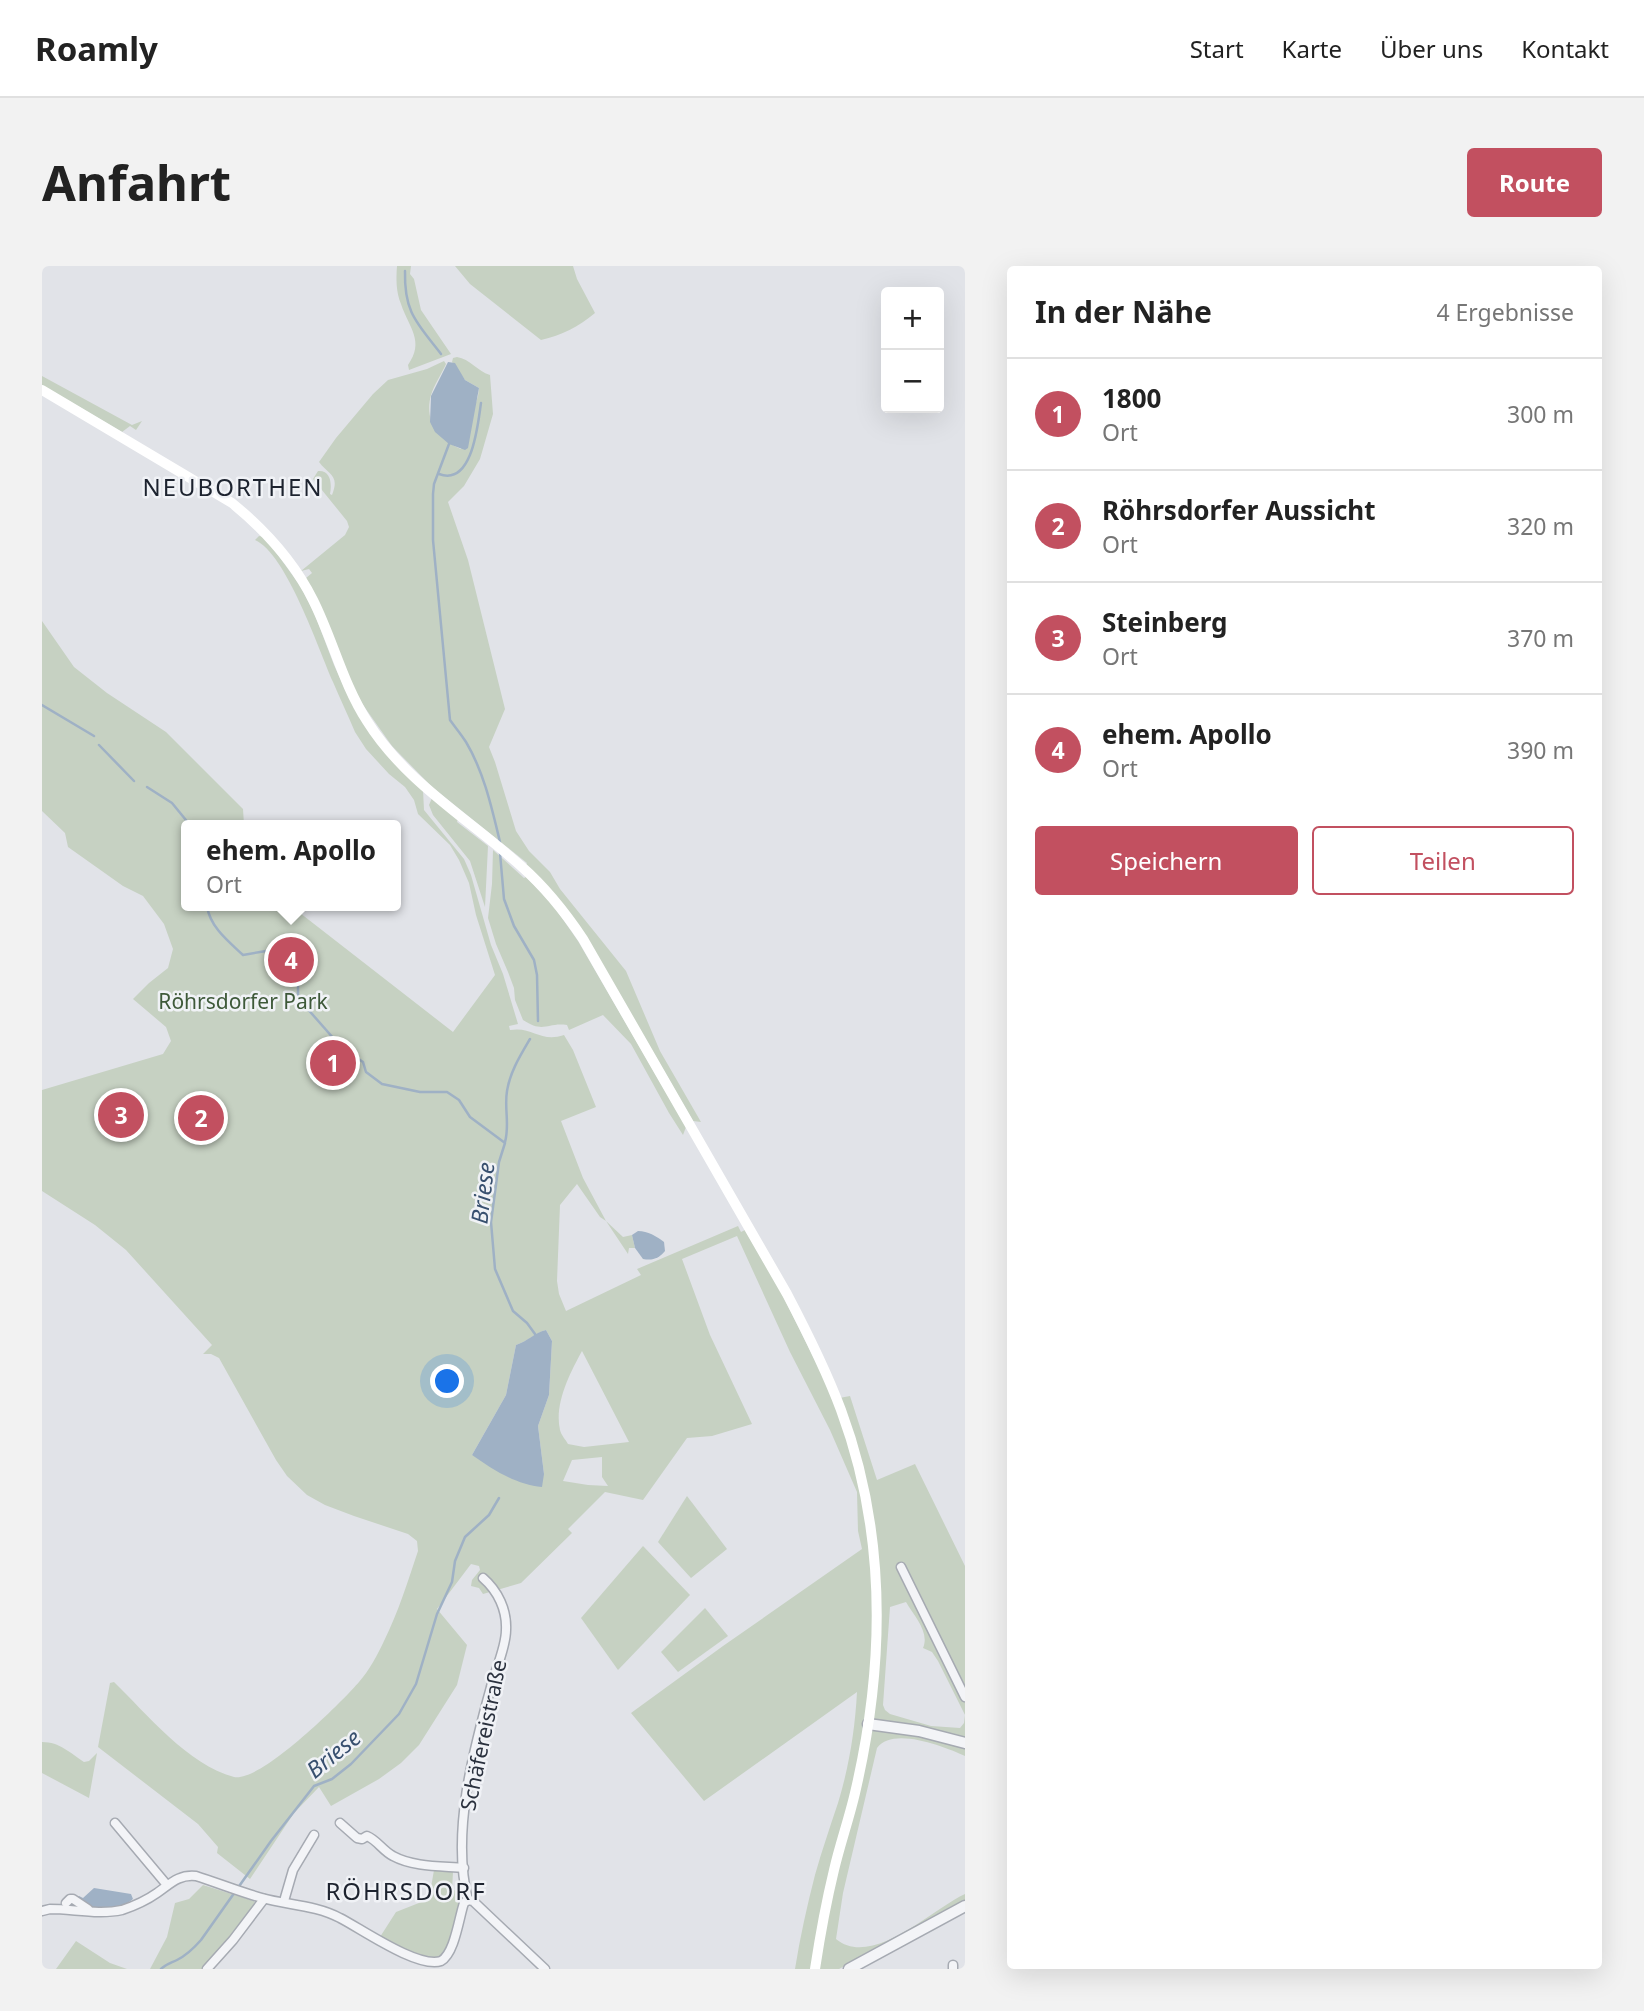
<!DOCTYPE html>
<html lang="de">
<meta charset="utf-8">
<style>
:root{--surface:#fff;--page:#f2f2f2;--text:#222;--muted:#767676;--line:#e0e0e0;--accent:#c25060}
body{margin:0;font-family:"Noto Sans",sans-serif;background:var(--page);color:var(--text)}
.controls{position:absolute;right:21px;top:21px;display:grid;overflow:hidden;border-radius:7px;box-shadow:0 7px 28px #0002}
.controls button{width:63px;height:63px;display:grid;place-items:center;padding:0;border:0;border-bottom:2px solid var(--line);background:var(--surface);color:var(--text);font:35px sans-serif}
.you{position:absolute;left:406px;top:1116px;width:24px;height:24px;margin:-18px;border:5px solid #fff;border-radius:50%;background:#1a73e8;box-shadow:0 0 0 10px #1a73e833}
.badge{display:grid;place-items:center;width:46px;height:46px;border-radius:50%;background:var(--accent);color:#fff;font-size:23px;font-weight:700}
.pin{position:absolute;translate:-50% -50%;border:4px solid #fff;box-shadow:0 2px 7px #0006}
.popup{position:absolute;left:139px;top:554px;width:220px;height:91px;box-sizing:border-box;display:grid;place-content:center;border-radius:7px;background:var(--surface);filter:drop-shadow(0 2px 5px #0005);font-size:23px;white-space:nowrap;color:var(--muted)}
.popup b{font-size:26px;color:var(--text)}
.popup::after{content:'';position:absolute;left:50%;top:100%;margin-left:-14px;border:14px solid transparent;border-top-color:var(--surface)}
.list{margin:0;padding:0;list-style:none}
h2{display:flex;justify-content:space-between;align-items:center;height:91px;margin:0;padding:0 28px;font-size:30px}
h2 small{font-size:23px;font-weight:400;color:var(--muted)}
.list li{display:grid;grid-template-columns:46px 1fr auto;gap:21px;align-items:center;box-sizing:border-box;height:112px;padding:0 28px;border-top:2px solid var(--line)}
.list b{display:block;font-size:26px;white-space:nowrap}
.list p{margin:0;font-size:23px;white-space:nowrap;color:var(--muted)}
.list em{font-size:23px;font-style:normal;color:var(--muted)}
.actions{display:flex;gap:14px;padding:21px 28px}
.actions a{flex:1;padding:16px 0;border:2px solid var(--accent);border-radius:7px;text-align:center;font-size:24px;color:var(--accent)}
.actions .main{background:var(--accent);color:#fff}
.map{position:relative;flex:none;width:923px;height:1703px;overflow:hidden;border-radius:7px}
header{display:flex;align-items:center;gap:42px;box-sizing:border-box;height:98px;padding:0 35px;background:var(--surface);border-bottom:2px solid var(--line)}
header strong{font-size:33px}
nav{display:flex;gap:38px;margin-inline-start:auto;font-size:24px}
.intro{display:flex;align-items:center;justify-content:space-between;box-sizing:border-box;height:168px;padding:0 42px}
h1{margin:0;font-size:49px}
.button{padding:18px 32px;border-radius:7px;background:var(--accent);color:#fff;font-size:24px;font-weight:700}
main{display:flex;gap:42px;padding:0 42px}
aside{flex:1;background:var(--surface);border-radius:7px;box-shadow:0 7px 28px #0002}
.map>svg:first-child{display:block}
.green{fill:#c6d1c2;fill-rule:evenodd}
.water{fill:#9fb1c5}
.lines{fill:none;stroke-linecap:round;stroke-linejoin:round}
.stream{stroke:#9fb1c5;stroke-width:2.5}
.minor-casing{stroke:#a6aab2;stroke-width:11}
.tertiary-casing{stroke:#a6aab2;stroke-width:13}
.minor{stroke:#f3f4f7;stroke-width:8}
.tertiary{stroke:#f3f4f7;stroke-width:10}
.secondary{stroke:#fff;stroke-width:10}
.labels{text-anchor:middle;dominant-baseline:central;stroke-width:5;stroke-linejoin:round;paint-order:stroke}
.park-label{font-size:21px;fill:#3e5939;stroke:#f0f2f6}
.street-label{font-size:21px;fill:#2a313e;stroke:#f0f2f6}
.water-label{font-size:23px;font-style:italic;fill:#38506f;stroke:#f0f2f6}
.quarter-label{font-size:24px;letter-spacing:2px;fill:#1d232f;stroke:#f0f2f6}
</style>
<header>
<strong>Roamly</strong>
<nav><a>Start</a><a>Karte</a><a>Über uns</a><a>Kontakt</a></nav>
</header>
<div class="intro"><h1>Anfahrt</h1><a class="button">Route</a></div>
<main>
<div class="map">
<svg width="923" height="1703" viewBox="0 0 923 1703">
<rect width="100%" height="100%" fill="#e1e3e8"/>
<!-- green -->
<g class="green">
<path d="M355,0H369L368,8L372,13L379,44L409,88L367,104L366,99C383,75 367,62 359,38C354,26 354,13 355,0Z"/>
<path d="M413,0H531L535,13L553,47C536,61 520,69 499,74L428,18Z"/>
<path d="M415,91C428,93 435,105 448,109L451,148L438,193L422,220L406,236L426,294L463,443L447,481L453,496L474,565L487,585L508,606L518,623L584,705L618,785L659,856L651,855L544,670L484,599L485,597L390,521L350,480L321,439L312,423L264,312L270,307L267,303L259,305L303,269L307,261L305,255L271,213L276,205C289,204 290,218 288,228L290,229C298,209 287,209 277,196L294,172L331,128L346,114L385,103L402,95L404,98C400,107 392,119 389,129C382,155 396,173 419,183L436,130L437,122L423,114L410,96L411,92Z"/>
<path d="M0,110L90,159L100,155L94,164L88,160L80,166L0,119Z"/>
<path d="M217,270L223,271L259,321L273,349L292,399L307,432L381,524L382,544L422,593L429,609L449,679L461,708L476,758L467,760L468,764C491,760 498,777 522,769L531,784L554,841L519,855L541,912L564,955L581,971L590,969L593,982H587L586,988L564,955L558,951L535,918L518,939L515,1015L517,1028L524,1045L599,1009L595,1003L696,960L699,966L703,964L739,1026L792,1133L808,1130L835,1214L873,1198L923,1300V1449L896,1395L890,1386L881,1382C888,1366 872,1350 864,1336L848,1341L841,1439L843,1444L848,1448L889,1460L918,1462L922,1457L923,1449V1490C903,1481 851,1460 835,1482L801,1627L794,1673C830,1703 890,1643 923,1628V1634L797,1703H753C758,1671 765,1640 773,1609C780,1584 788,1561 796,1537C807,1501 813,1464 815,1426L662,1535L589,1447L681,1380L820,1283L816,1265L815,1226L788,1164L748,1086L695,970L640,993L668,1069L710,1158L670,1170L645,1172L601,1234L563,1226L526,1263L530,1267L479,1317L441,1328L437,1322L429,1320L430,1314L438,1304L437,1300L429,1298L395,1343L425,1379L415,1419L377,1479L359,1497L337,1513L289,1540L277,1521L252,1547L208,1613L175,1587L176,1581L156,1558L56,1481L68,1417L72,1416C105,1448 146,1499 192,1511C218,1517 299,1437 317,1416C327,1405 336,1388 342,1375C356,1347 366,1315 376,1285L375,1275L366,1268L312,1250L283,1239L265,1229L245,1210L234,1194L177,1092L169,1088H161L170,1079L84,984L53,959L0,925V824L121,788L129,775L124,761L91,733L107,717L126,702L131,683L122,658L101,630L81,620L26,581L23,567L0,545V355L32,401L65,427L124,466L201,543L202,559H144V640H249L411,766L453,709L434,649L427,617L417,594L408,579L376,548L372,534L363,521L347,508L324,483L313,466C306,449 298,433 291,416C277,384 244,287 213,274ZM504,1064L510,1075L507,1129L496,1160L502,1208L430,1189L464,1129L474,1079C486,1075 493,1067 504,1064ZM540,1085L587,1176L542,1181L526,1178C524,1174 519,1169 518,1164C512,1138 528,1107 540,1085ZM560,1191V1211L566,1220L546,1219L521,1215L530,1194Z"/>
<path d="M390,532L416,553L415,556L446,580L443,641L428,595L391,549L387,539Z"/>
<path d="M451,584L482,612L484,611L511,639L536,675L644,861L641,869L627,847L589,778L561,749L527,764L525,759C505,756 502,768 481,754L473,734L472,722L466,706L454,678L446,652L450,618Z"/>
<path d="M645,1230L685,1283L649,1312L616,1276Z"/>
<path d="M601,1280L648,1329L576,1404L539,1352Z"/>
<path d="M663,1342L686,1370L636,1406L619,1386Z"/>
<path d="M0,1476C18,1476 28,1487 42,1496L47,1495L55,1487L47,1532L0,1507Z"/>
<path d="M392,1604L411,1606L410,1624L419,1625C417,1640 411,1686 395,1691C386,1695 377,1690 368,1686C358,1681 347,1678 338,1671L354,1646L387,1633Z"/>
<path d="M161,1619L212,1635L214,1639L210,1645L162,1703H108L125,1671L133,1637L147,1633Z"/>
<path d="M34,1675L68,1697L85,1703H14Z"/>
</g>
<!-- water -->
<g class="water">
<path d="M406,96L413,97L423,114L437,122L426,182L423,184L407,178L393,166L388,156L389,130Z"/>
<path d="M596,965C606,965 614,970 622,976L623,985C617,992 611,995 601,993L593,982L590,969Z"/>
<path d="M504,1064L510,1075L507,1129L496,1160L502,1208L500,1221C474,1219 450,1203 430,1189L464,1129L474,1079C486,1075 492,1067 504,1064Z"/>
<path d="M52,1622L89,1628L91,1633C83,1641 62,1644 51,1641C45,1639 40,1635 35,1632L37,1630L41,1632Z"/>
</g>
<g class="lines">
<!-- stream -->
<g class="stream">
<path d="M363,5C362,47 375,57 399,88"/>
<path d="M407,178L392,218L391,228V274L408,454C413,461 419,468 424,476C442,506 450,543 458,576"/>
<path d="M397,208C431,221 436,156 439,137"/>
<path d="M0,439L52,470"/>
<path d="M57,479L92,515"/>
<path d="M105,521L130,537L148,559"/>
<path d="M458,587L462,633L472,660L492,694L495,709L496,755"/>
<path d="M165,640C168,661 186,675 201,689L224,685L237,693L256,716V732L300,782L321,796L324,806L340,818L378,826H405L417,834L428,851L463,877L457,896L449,956L453,1003L471,1045L485,1057L493,1068"/>
<path d="M463,876C468,858 462,843 465,825C468,806 478,790 488,773"/>
<path d="M119,1703C124,1698 129,1697 135,1694C145,1689 152,1682 159,1674L229,1575L272,1520L290,1513L309,1498L357,1448L374,1418L395,1348L410,1316L413,1295L423,1271L447,1249L457,1232"/>
</g>
<defs>
<g id="minor">
<path d="M859,1301L923,1431"/>
<path d="M73,1557L125,1619"/>
<path d="M298,1557L315,1572L320,1573L325,1570C335,1574 341,1585 351,1590C371,1601 399,1600 422,1602"/>
<path d="M426,1634C409,1568 431,1486 449,1421C453,1404 464,1382 464,1364C465,1344 456,1325 441,1312"/>
<path d="M426,1634L431,1635L503,1703"/>
<path d="M242,1635L251,1604L272,1569"/>
<path d="M24,1637L28,1633H31L46,1643"/>
<path d="M0,1645L8,1643C31,1643 57,1649 80,1644C92,1640 105,1634 115,1627C128,1618 137,1608 154,1610C176,1617 198,1626 220,1632C245,1639 274,1639 298,1652C318,1662 376,1703 399,1695C413,1687 417,1651 422,1637L426,1634"/>
<path d="M911,1699V1703"/>
<path d="M165,1703L191,1674L222,1633"/>
</g>
<g id="tertiary">
<path d="M826,1458L877,1465L923,1477"/>
<path d="M807,1703L923,1640"/>
</g>
</defs>
<!-- minor casing -->
<use href="#minor" class="minor-casing"/>
<!-- tertiary casing -->
<use href="#tertiary" class="tertiary-casing"/>
<!-- minor -->
<use href="#minor" class="minor"/>
<!-- tertiary -->
<use href="#tertiary" class="tertiary"/>
<!-- secondary -->
<path class="secondary" d="M0,124L190,237C223,264 252,296 271,334C291,374 301,418 325,455C363,516 427,553 479,600C504,622 523,646 541,673L745,1028C765,1066 784,1104 799,1144C845,1268 843,1399 813,1527C807,1553 798,1578 792,1604C784,1637 778,1670 773,1703"/>
</g>
<g class="labels">
<!-- park labels -->
<g class="park-label">
<text x="201" y="735">Röhrsdorfer Park</text>
</g>
<!-- street labels -->
<g class="street-label">
<text transform="translate(441 1469) rotate(-78)">Schäfereistraße</text>
</g>
<!-- water labels -->
<g class="water-label">
<text transform="translate(440 927) rotate(-83)">Briese</text>
<text transform="translate(291 1487) rotate(-39)">Briese</text>
</g>
<!-- quarter labels -->
<g class="quarter-label">
<text x="191" y="220">NEUBORTHEN</text>
<text x="364" y="1624">RÖHRSDORF</text>
</g>
</g>
</svg>
<div class="controls">
<button>+</button>
<button>−</button>
</div>
<div class="you"></div>
<div class="pin badge" style="left:291px;top:797px">1</div>
<div class="pin badge" style="left:159px;top:852px">2</div>
<div class="pin badge" style="left:79px;top:849px">3</div>
<div class="pin badge" style="left:249px;top:694px">4</div>
<div class="popup"><b>ehem. Apollo</b>Ort</div>
</div>
<aside>
<h2>In der Nähe<small>4 Ergebnisse</small></h2>
<ul class="list">
<li><span class="badge">1</span><div><b>1800</b><p>Ort</p></div><em>300 m</em></li>
<li><span class="badge">2</span><div><b>Röhrsdorfer Aussicht</b><p>Ort</p></div><em>320 m</em></li>
<li><span class="badge">3</span><div><b>Steinberg</b><p>Ort</p></div><em>370 m</em></li>
<li><span class="badge">4</span><div><b>ehem. Apollo</b><p>Ort</p></div><em>390 m</em></li>
</ul>
<div class="actions"><a class="main">Speichern</a><a>Teilen</a></div>
</aside>
</main>
